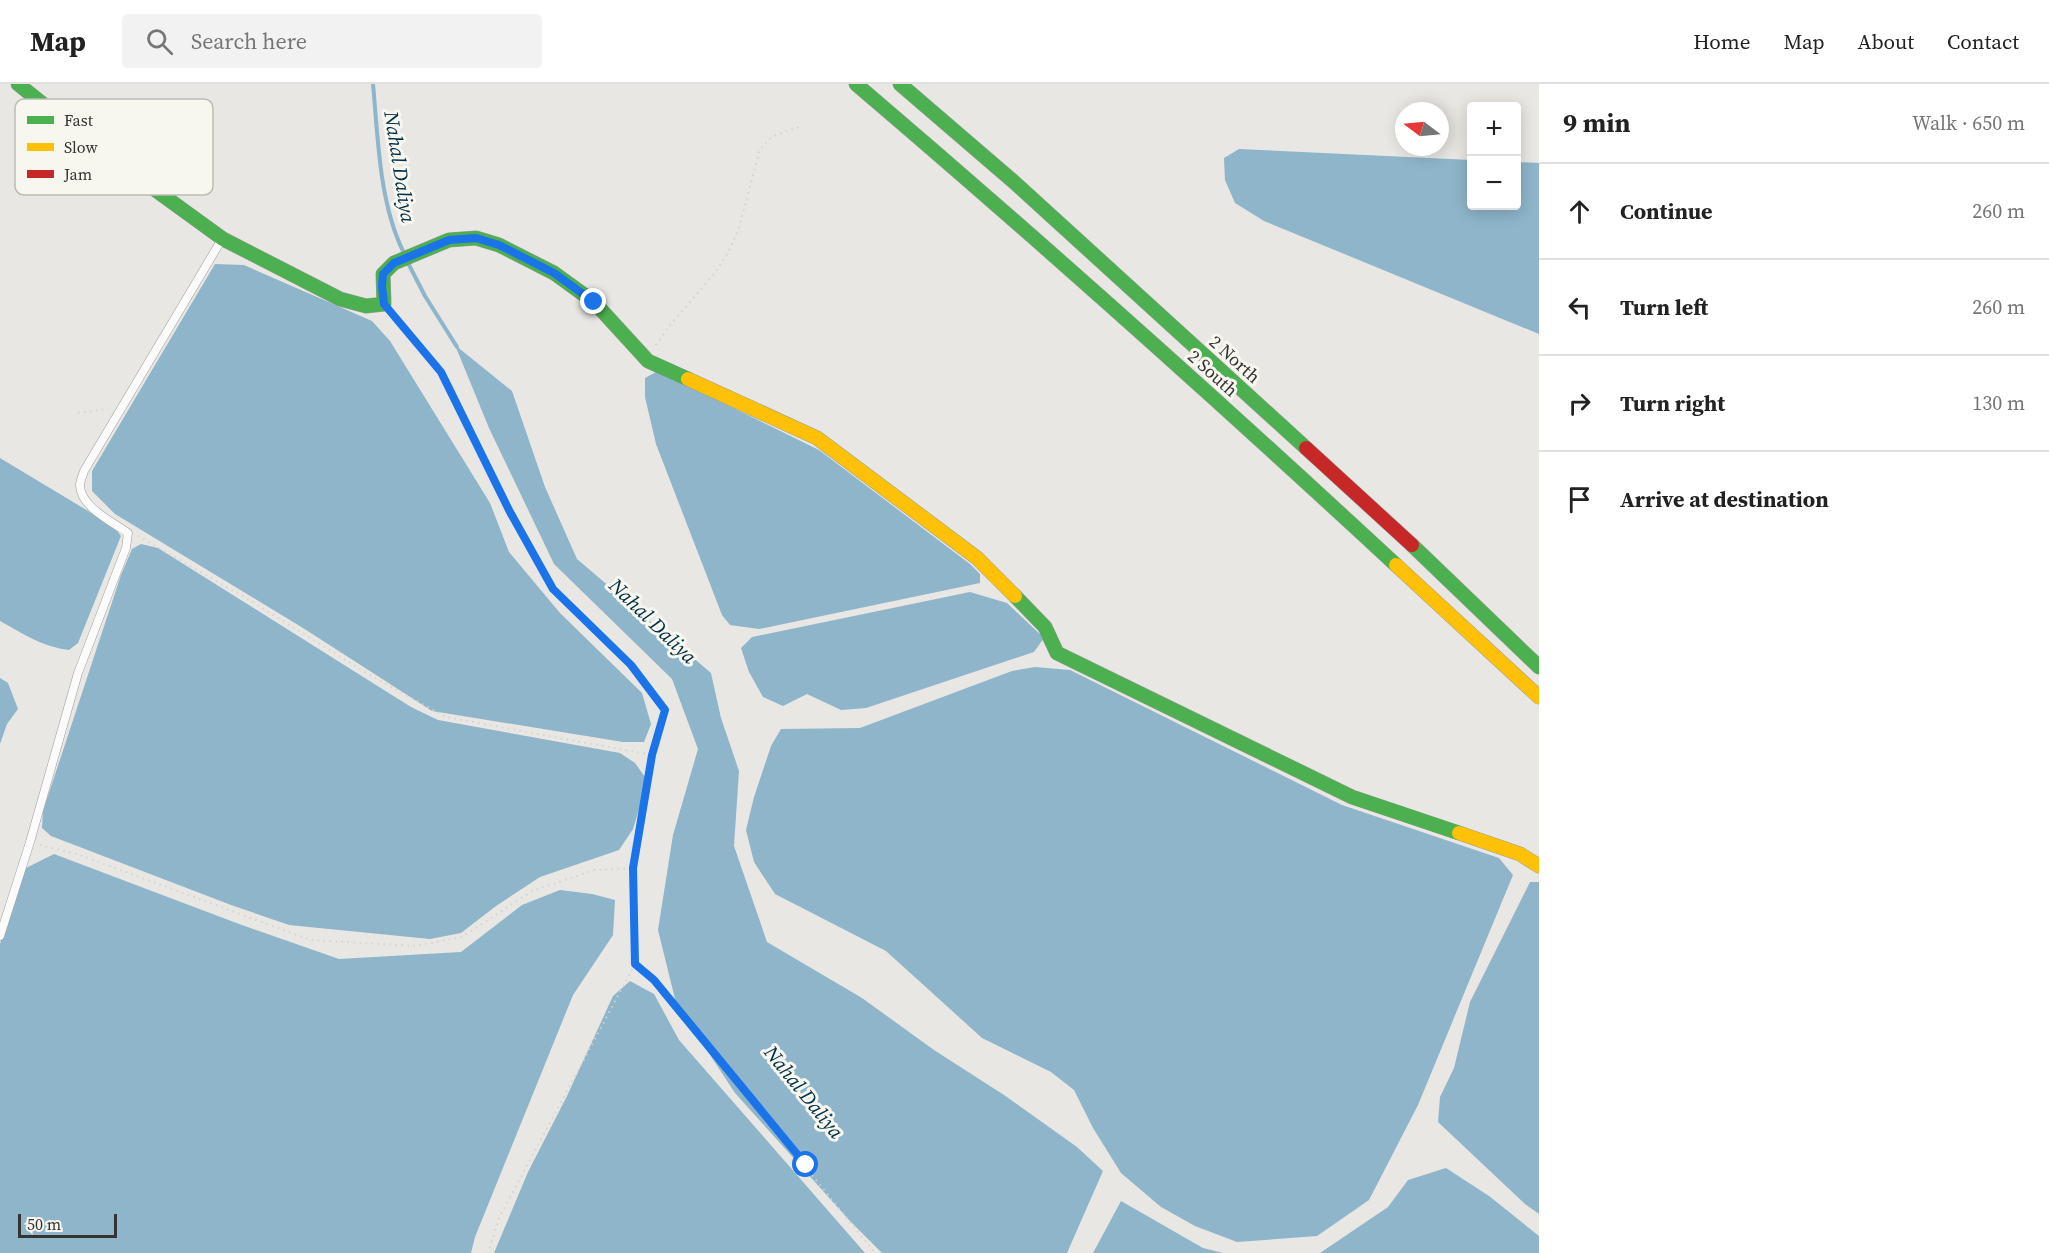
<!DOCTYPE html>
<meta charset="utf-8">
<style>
:root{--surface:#fff;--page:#f2f2f2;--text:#222;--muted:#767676;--line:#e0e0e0}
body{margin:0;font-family:"Source Serif 4",serif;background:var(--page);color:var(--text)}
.controls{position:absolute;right:18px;top:18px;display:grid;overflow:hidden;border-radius:6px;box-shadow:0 3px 15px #0003}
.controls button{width:54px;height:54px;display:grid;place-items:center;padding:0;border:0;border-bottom:2px solid var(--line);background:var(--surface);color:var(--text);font:30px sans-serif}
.compass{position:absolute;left:1395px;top:18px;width:54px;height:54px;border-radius:50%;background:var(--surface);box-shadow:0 3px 15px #0003;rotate:286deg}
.scale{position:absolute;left:18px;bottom:15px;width:99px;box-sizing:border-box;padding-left:6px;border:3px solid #343432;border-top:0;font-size:16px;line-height:21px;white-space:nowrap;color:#343432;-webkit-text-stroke:4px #f7f6ef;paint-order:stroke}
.stop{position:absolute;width:18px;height:18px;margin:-14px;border:4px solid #1a73e8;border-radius:50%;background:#fff}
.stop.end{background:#1a73e8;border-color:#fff;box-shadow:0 2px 6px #0008}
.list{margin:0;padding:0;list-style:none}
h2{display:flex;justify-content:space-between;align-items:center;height:78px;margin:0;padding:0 24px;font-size:26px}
h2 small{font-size:20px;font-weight:400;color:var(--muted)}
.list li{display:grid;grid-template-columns:39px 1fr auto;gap:18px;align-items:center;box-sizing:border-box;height:96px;padding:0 24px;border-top:2px solid var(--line)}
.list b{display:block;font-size:22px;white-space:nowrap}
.list em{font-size:20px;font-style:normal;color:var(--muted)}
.icon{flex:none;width:33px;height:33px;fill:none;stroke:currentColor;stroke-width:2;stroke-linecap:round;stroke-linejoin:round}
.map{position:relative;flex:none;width:1539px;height:1169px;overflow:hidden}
header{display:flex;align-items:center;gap:36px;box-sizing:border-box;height:84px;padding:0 30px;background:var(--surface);border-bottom:2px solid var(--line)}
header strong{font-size:28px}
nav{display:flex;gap:33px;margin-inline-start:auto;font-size:21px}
.search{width:420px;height:54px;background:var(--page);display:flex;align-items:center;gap:15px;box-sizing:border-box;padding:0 21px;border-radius:6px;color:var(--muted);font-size:22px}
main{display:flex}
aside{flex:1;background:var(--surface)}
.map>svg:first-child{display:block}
.water{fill:#8eb5ca}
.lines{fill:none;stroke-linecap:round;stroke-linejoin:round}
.stream{stroke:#8eb5ca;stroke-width:4}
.lane-casing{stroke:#9c9c99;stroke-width:9}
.fast-casing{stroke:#9c9c99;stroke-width:15}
.slow-casing{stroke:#9c9c99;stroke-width:15}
.jam-casing{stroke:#9c9c99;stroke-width:15}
.path{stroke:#d3d3d2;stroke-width:2;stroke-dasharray:1.5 4.5;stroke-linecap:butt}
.lane{stroke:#fcfbfb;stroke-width:8}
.fast{stroke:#4caf50;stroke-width:14}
.slow{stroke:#ffc107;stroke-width:14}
.jam{stroke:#c62828;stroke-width:14}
.route{stroke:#1a73e8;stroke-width:8}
.labels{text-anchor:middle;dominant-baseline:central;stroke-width:6;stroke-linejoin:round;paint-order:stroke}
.street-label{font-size:18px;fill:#343432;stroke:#f7f6ef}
.water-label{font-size:20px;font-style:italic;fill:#003046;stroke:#f7f6ef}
.key{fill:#f7f6ef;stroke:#bcbcb6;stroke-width:1.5}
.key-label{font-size:16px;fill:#343432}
</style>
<header>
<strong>Map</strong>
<div class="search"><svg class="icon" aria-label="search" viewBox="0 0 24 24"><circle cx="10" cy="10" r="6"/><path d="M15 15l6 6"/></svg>Search here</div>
<nav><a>Home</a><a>Map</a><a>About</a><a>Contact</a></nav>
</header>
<main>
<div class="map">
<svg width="1539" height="1169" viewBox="0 0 1539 1169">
<rect width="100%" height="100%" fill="#e8e7e3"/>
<!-- water -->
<g class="water">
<path d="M1239,65L1471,76L1472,122H1516L1517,78L1539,79V250L1264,137L1235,119L1225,96L1224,74Z"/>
<path d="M215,180L244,181L372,237L390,257L490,419L509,468L560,529L642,609L651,640L644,658H623L432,627L303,544L115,430L92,407V387Z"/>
<path d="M455,261L512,307L545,403L577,475L711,589L721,634L739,687L734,762L767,858L862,914L934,966L1004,1011L1077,1063L1103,1087L1067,1169H882L849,1136L735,1009L676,919L658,846L673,751L698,665L672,595L554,480L489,344Z"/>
<path d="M658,287L819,366L970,480L980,490V499L759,545L730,541L722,531L656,360L645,313V294Z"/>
<path d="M0,374L113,442L121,452L78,559L69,566C43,563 23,550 0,537Z"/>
<path d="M141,460L158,464L411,623L438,636L620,669L635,679L645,693L644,709L633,745L619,766L540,793L496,822L461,849L430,855L289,841L231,821L51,752L42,744L43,727L121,491L132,465Z"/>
<path d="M970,508L1007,519L1044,554L1034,568L866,624L841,626L807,610L783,622L763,613L749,588L741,564L752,553Z"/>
<path d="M1035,583L1070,586L1342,721L1499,774L1513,791L1418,1021L1369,1116L1317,1152L1237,1158L1195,1142L1161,1123L1121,1089L1093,1044L1074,1006L1051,988L982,954L886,867L775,810L754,778L746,746L754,713L771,662L781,645L860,644L1012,587Z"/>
<path d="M0,594L8,599L18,625L7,640L0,660Z"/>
<path d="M54,770L239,840L339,875L461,868L522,821L560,806L592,810L615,816L613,851L573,911L475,1153L471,1169H0V860L15,810L26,784Z"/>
<path d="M1530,798H1539V1130L1525,1120L1438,1038L1440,1013L1454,984L1470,918Z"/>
<path d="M630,897L654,910L679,956L865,1169H494L528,1088L567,1012L613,912Z"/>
<path d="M1446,1084L1489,1112L1539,1152V1169H1320L1388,1123L1408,1096Z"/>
<path d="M1121,1117L1203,1164L1223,1169H1093Z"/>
</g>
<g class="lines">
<!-- stream -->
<g class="stream">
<path d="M373,0C378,53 379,118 403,167"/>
<path d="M408,179L425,212L457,263"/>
</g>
<defs>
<path id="lane" d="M0,852L30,758L78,589L126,464L128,449C113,438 80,423 80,401C80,397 83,391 84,387L222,155"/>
<g id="fast">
<path d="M18,0L99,65L223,155L340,215L366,222L384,220L383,190L394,179L449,156L476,154L499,161L554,189L594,218L648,277L688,295"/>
<path d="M856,0C1039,156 1219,317 1396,481"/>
<path d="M900,0L1014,98L1306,364"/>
<path d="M1412,461L1539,583"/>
<path d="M1015,512L1045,543L1057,569L1352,713L1459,749"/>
</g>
<g id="slow">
<path d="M688,295L817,354L977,474L1015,512"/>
<path d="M1396,481L1539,613"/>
<path d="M1459,749L1520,770L1539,782"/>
</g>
<path id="jam" d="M1306,364L1412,461"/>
</defs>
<!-- lane casing -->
<use href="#lane" class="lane-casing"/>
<!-- fast casing -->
<use href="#fast" class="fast-casing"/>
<!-- slow casing -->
<use href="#slow" class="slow-casing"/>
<!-- jam casing -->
<use href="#jam" class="jam-casing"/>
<!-- path -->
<g class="path">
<path d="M396,233L441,288L510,428L553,505L631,581L665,626L652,671L633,784L635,880L500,1132L488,1169"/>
<path d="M656,261L669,242L714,190L728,169L739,144L760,65L773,52L799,43"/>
<path d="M78,329L108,325"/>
<path d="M138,452L251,517L368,590L446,633L652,671"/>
<path d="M40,761L77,770L311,856L414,862L462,853L532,807L595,786L633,784"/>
<path d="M635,880L654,896L875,1169"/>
</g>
<!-- lane -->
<use href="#lane" class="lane"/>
<!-- fast -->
<use href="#fast" class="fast"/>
<!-- slow -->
<use href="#slow" class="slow"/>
<!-- jam -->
<use href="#jam" class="jam"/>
</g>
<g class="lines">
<!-- route -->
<path class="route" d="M594,218L554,189L499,161L476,154L449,156L394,179L383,190L382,202L384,220L441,288L510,428L553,505L631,581L665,626L652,671L633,784L635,880L654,896L806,1081"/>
</g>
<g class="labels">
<!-- street labels -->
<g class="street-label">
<text transform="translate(1235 275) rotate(42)">2 North</text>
<text transform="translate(1213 289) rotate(42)">2 South</text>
</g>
<!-- water labels -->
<g class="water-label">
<text transform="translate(400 83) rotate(81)">Nahal Daliya</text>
<text transform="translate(653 537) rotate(44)">Nahal Daliya</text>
<text transform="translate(804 1008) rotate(51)">Nahal Daliya</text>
</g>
</g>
<!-- legend -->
<rect x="15" y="15" width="198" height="96" rx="9" class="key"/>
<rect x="27" y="32" width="27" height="8" fill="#4caf50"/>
<rect x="27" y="59" width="27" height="8" fill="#ffc107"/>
<rect x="27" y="86" width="27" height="8" fill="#c62828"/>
<g class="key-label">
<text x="64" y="42">Fast</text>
<text x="64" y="69">Slow</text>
<text x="64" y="96">Jam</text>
</g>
</svg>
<div class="controls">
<button>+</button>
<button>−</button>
</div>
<svg class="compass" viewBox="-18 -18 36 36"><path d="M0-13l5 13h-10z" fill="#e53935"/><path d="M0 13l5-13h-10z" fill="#767676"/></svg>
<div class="scale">50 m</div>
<div class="stop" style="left:806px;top:1081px"></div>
<div class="stop end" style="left:594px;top:218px"></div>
</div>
<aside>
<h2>9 min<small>Walk · 650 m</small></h2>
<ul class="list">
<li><svg class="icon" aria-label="ahead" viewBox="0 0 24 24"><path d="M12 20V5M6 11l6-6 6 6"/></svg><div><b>Continue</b></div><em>260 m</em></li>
<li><svg class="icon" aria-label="left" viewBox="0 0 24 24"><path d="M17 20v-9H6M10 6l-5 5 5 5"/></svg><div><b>Turn left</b></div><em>260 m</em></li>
<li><svg class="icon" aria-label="right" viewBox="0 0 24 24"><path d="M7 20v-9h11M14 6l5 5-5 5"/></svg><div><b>Turn right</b></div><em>130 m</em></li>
<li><svg class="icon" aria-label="arrive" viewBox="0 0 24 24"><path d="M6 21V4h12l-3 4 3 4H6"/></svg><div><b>Arrive at destination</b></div></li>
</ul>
</aside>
</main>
